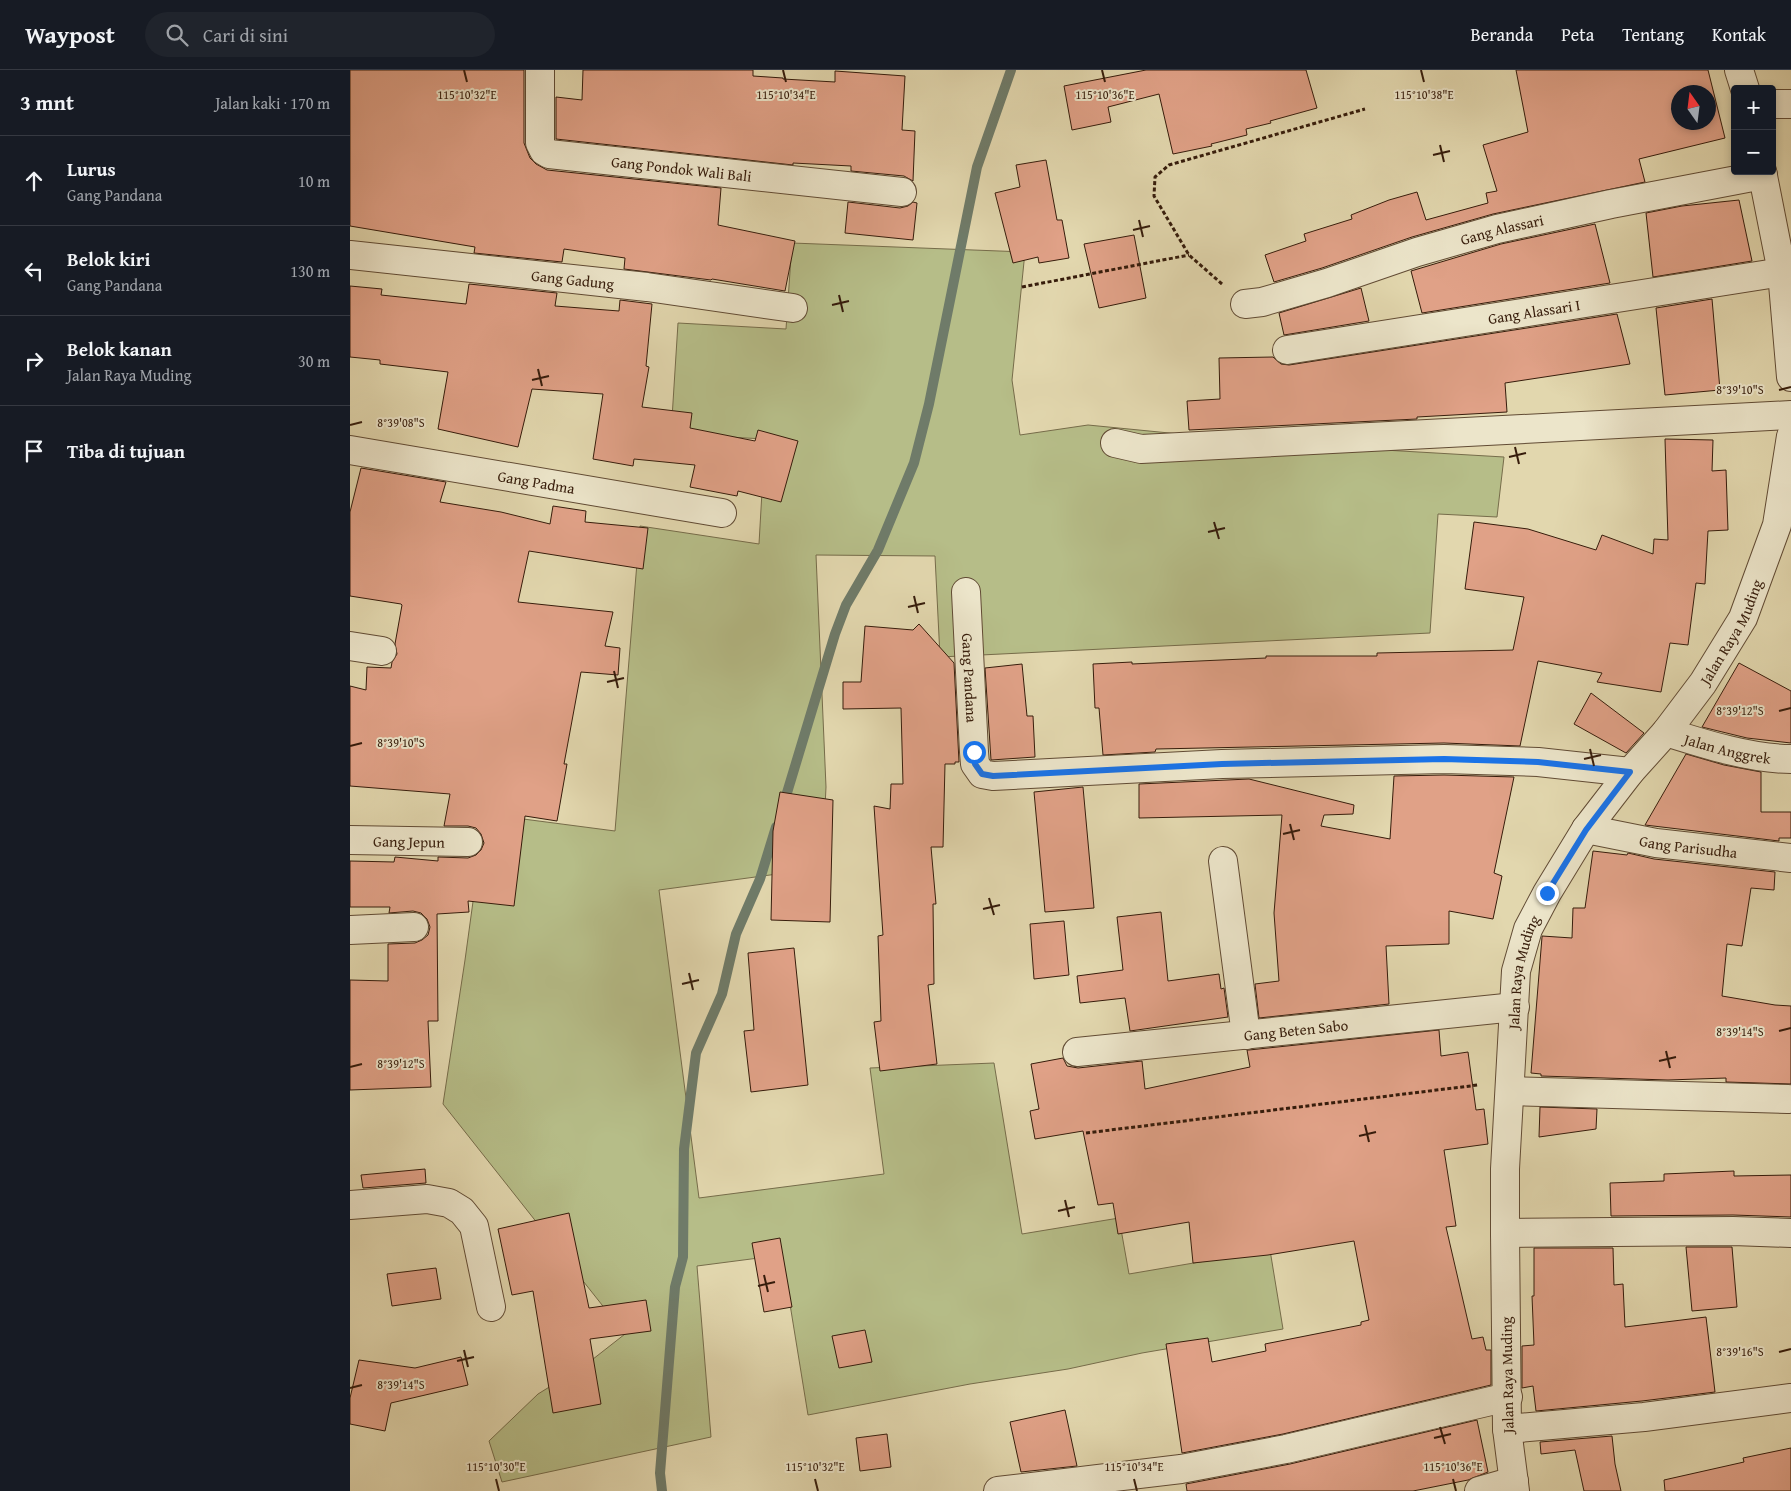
<!DOCTYPE html>
<html lang="id">
<meta charset="utf-8">
<style>
:root{--surface:#171b24;--page:#20242c;--text:#f1f3f6;--muted:#9ea1a6;--line:#363941}
body{margin:0;font-family:"Gentium Book Plus",serif;background:var(--page);color:var(--text)}
.controls{position:absolute;right:15px;top:15px;display:grid;overflow:hidden;border-radius:5px;box-shadow:0 2px 8px #0003}
.controls button{width:45px;height:45px;display:grid;place-items:center;padding:0;border:0;border-bottom:1px solid var(--line);background:var(--surface);color:var(--text);font:25px sans-serif}
.compass{position:absolute;left:1321px;top:15px;width:45px;height:45px;border-radius:50%;background:var(--surface);box-shadow:0 2px 8px #0003;rotate:346deg}
.stop{position:absolute;width:15px;height:15px;margin:-11px;border:4px solid #1a73e8;border-radius:50%;background:#fff}
.stop.end{background:#1a73e8;border-color:#fff;box-shadow:0 1px 5px #0008}
.list{margin:0;padding:0;list-style:none}
h2{display:flex;justify-content:space-between;align-items:center;height:65px;margin:0;padding:0 20px;font-size:21px}
h2 small{font-size:16px;font-weight:400;color:var(--muted)}
.list li{display:grid;grid-template-columns:32px 1fr auto;gap:15px;align-items:center;box-sizing:border-box;height:90px;padding:0 20px;border-top:1px solid var(--line)}
.list b{display:block;font-size:19px;white-space:nowrap}
.list p{margin:0;font-size:16px;white-space:nowrap;color:var(--muted)}
.list em{font-size:16px;font-style:normal;color:var(--muted)}
.icon{flex:none;width:28px;height:28px;fill:none;stroke:currentColor;stroke-width:2;stroke-linecap:round;stroke-linejoin:round}
.map{position:relative;flex:none;width:1441px;height:1421px;overflow:hidden}
header{display:flex;align-items:center;gap:30px;box-sizing:border-box;height:70px;padding:0 25px;background:var(--surface);border-bottom:1px solid var(--line)}
header strong{font-size:24px}
nav{display:flex;gap:28px;margin-inline-start:auto;font-size:18px}
.search{width:350px;height:45px;background:var(--page);display:flex;align-items:center;gap:12px;box-sizing:border-box;padding:0 18px;border-radius:28px;color:var(--muted);font-size:19px}
main{display:flex}
aside{flex:1;background:var(--surface)}
.map>svg:first-child{display:block}
.green{fill:#b6bd88;stroke:#766c4a}
.lines{fill:none;stroke-linecap:round;stroke-linejoin:round}
.stream{stroke:#6f7b69;stroke-width:10}
.building{fill:#e0a187;stroke:#361c0b;fill-rule:evenodd}
.minor-casing{stroke:#614b34;stroke-width:30}
.path{stroke:#361c0b;stroke-width:3;stroke-dasharray:4 2.5;stroke-linecap:butt}
.minor{stroke:#ece5ca;stroke-width:28}
.route{stroke:#1a73e8;stroke-width:6}
.ticks{fill:none;stroke:#361c0b;stroke-width:2}
.labels{text-anchor:middle;dominant-baseline:central;stroke-width:4;stroke-linejoin:round;paint-order:stroke}
.street-label{font-size:15px;fill:#361c0b;stroke:#ece5ca}
.ticks-label{font-size:12px;text-anchor:middle;fill:#361c0b;stroke:#ece5ca;stroke-width:4;stroke-linejoin:round;paint-order:stroke}
</style>
<header>
<strong>Waypost</strong>
<div class="search"><svg class="icon" aria-label="search" viewBox="0 0 24 24"><circle cx="10" cy="10" r="6"/><path d="M15 15l6 6"/></svg>Cari di sini</div>
<nav><a>Beranda</a><a>Peta</a><a>Tentang</a><a>Kontak</a></nav>
</header>
<main>
<aside>
<h2>3 mnt<small>Jalan kaki · 170 m</small></h2>
<ul class="list">
<li><svg class="icon" aria-label="ahead" viewBox="0 0 24 24"><path d="M12 20V5M6 11l6-6 6 6"/></svg><div><b>Lurus</b><p>Gang Pandana</p></div><em>10 m</em></li>
<li><svg class="icon" aria-label="left" viewBox="0 0 24 24"><path d="M17 20v-9H6M10 6l-5 5 5 5"/></svg><div><b>Belok kiri</b><p>Gang Pandana</p></div><em>130 m</em></li>
<li><svg class="icon" aria-label="right" viewBox="0 0 24 24"><path d="M7 20v-9h11M14 6l5 5-5 5"/></svg><div><b>Belok kanan</b><p>Jalan Raya Muding</p></div><em>30 m</em></li>
<li><svg class="icon" aria-label="arrive" viewBox="0 0 24 24"><path d="M6 21V4h12l-3 4 3 4H6"/></svg><div><b>Tiba di tujuan</b></div></li>
</ul>
</aside>
<div class="map">
<svg width="1441" height="1421" viewBox="0 0 1441 1421">
<rect width="100%" height="100%" fill="#e2d7ae"/>
<filter id="stains"><feTurbulence type="fractalNoise" baseFrequency=".004" numOctaves="4"/><feColorMatrix values="0 0 0 0 .2 0 0 0 0 .09 0 0 0 0 .02 0 0 0 .5 -.17"/></filter>
<radialGradient id="worn" r=".72"><stop offset=".6" stop-color="#630" stop-opacity="0"/><stop offset="1" stop-color="#630" stop-opacity=".3"/></radialGradient>
<!-- green -->
<path class="green" d="M442,173L675,182L662,310L670,365L738,355L931,374L1154,387L1147,447L1088,444L1080,563L590,587L585,486L466,485L476,717L472,798L309,820L349,1128L534,1104L520,998L644,993L672,1164L769,1148L779,1204L920,1180L933,1259L792,1283L718,1299L620,1314L458,1345L432,1185L347,1196L361,1367L152,1412L139,1371L188,1324L238,1293L275,1264L93,1034L115,890L135,744L265,761L290,456L409,474L415,369L321,364L328,253L436,259Z"/>
<g class="lines">
<!-- stream -->
<g class="stream">
<path d="M433,736L485,564L496,535L528,480L564,393L579,334L627,97L661,0"/>
<path d="M312,1421L310,1403L325,1217L333,1187L334,1079L346,983L372,924L386,864L410,809L426,757"/>
</g>
</g>
<!-- building -->
<g class="building">
<path d="M0,0H174V73L180,88L186,94L197,100L371,118L368,155L445,171L435,221L362,209L361,210L274,199L275,188L214,179L212,192L124,183L125,177L0,156Z"/>
<path d="M233,0H403V6L433,8V9L485,12V1L555,6L552,60L565,61L563,111L554,106L501,101V96L443,93V95L206,69V27L232,30Z"/>
<path d="M796,0H956L967,38L920,51L921,53L896,59L897,65L861,74L862,76L823,84L809,24L758,37L761,52L722,60L714,16Z"/>
<path d="M1166,0H1358L1375,68L1289,89L1295,112L1143,144L1062,167L972,198L924,212L915,185L956,171L954,164L1002,149L1001,145L1039,130L1067,122L1076,150L1138,133L1136,123L1147,121L1133,75L1178,62ZM1328,22H1358V52H1328Z"/>
<path d="M696,90L707,150H712L719,188L689,193L688,187L663,193L645,123L670,117L666,95Z"/>
<path d="M1389,130L1402,191L1303,207L1296,143L1332,136Z"/>
<path d="M498,132L550,138L558,136L563,132L567,133L563,170L495,163Z"/>
<path d="M1245,154L1260,213L1072,243L1061,201L1151,174Z"/>
<path d="M784,165L796,228L749,238L734,174Z"/>
<path d="M119,214L207,223L205,236L269,241L270,230L302,234L296,296L299,297L292,337L342,343L340,358L405,371L408,360L448,371L431,432L388,421L387,426L340,417L345,395L284,389L283,396L243,389L253,324L182,319L168,377L88,359L98,302L30,294V290L0,287V216L32,219L31,225L116,234Z"/>
<path d="M1011,218L1019,251L934,265L929,243Z"/>
<path d="M1362,229L1370,320L1315,325L1306,238Z"/>
<path d="M1267,244L1280,294L1155,313L1157,342L1067,347V349L839,360L837,331L870,329L869,288L923,287L931,294L939,295Z"/>
<path d="M1315,369L1363,370L1362,401L1376,400L1378,460L1358,461L1355,514L1346,513L1338,575L1320,573L1311,622L1247,612L1252,603L1188,591L1170,676L1094,673L806,679L805,682L753,685L749,638H745L743,594L782,592V594L916,588V586H1027V583L1163,580L1174,527L1115,519L1124,452L1178,459L1246,480L1252,465L1303,484L1304,469L1318,470Z"/>
<path d="M11,398L96,412L90,432L151,442L200,454L203,436L236,441L235,452L298,458L293,499L179,481L168,532L263,542L255,576L270,578L268,605L231,602L214,694H217L207,751L175,746L164,836L118,831L119,842L87,844L88,951H78L81,1017L0,1020V910L38,911V874L65,873L72,870L78,865L80,857L77,849L71,843L63,841L39,843L40,837H0V791L44,792L45,787L88,791V787L118,788L126,785L131,780L134,773L131,764L126,758L118,756H94L100,724L0,716V616L16,620L17,597L41,598L42,592L47,584L45,574L52,535L51,534L0,526V442Z"/>
<path d="M569,554L604,593L609,692H605V694H595L593,777H581L586,834H583L584,914L578,915L587,994L530,1001L524,952L531,951L528,866L533,865L524,736L540,739L541,714H553L551,638L493,639V612H511L515,556L563,560Z"/>
<path d="M1389,593L1441,621V673L1397,668L1352,657Z"/>
<path d="M672,594L677,646H683L685,687L641,690L635,598Z"/>
<path d="M1241,623L1294,663L1276,683L1224,654Z"/>
<path d="M1336,684L1374,695L1411,702V742H1441V768H1429V771L1295,755Z"/>
<path d="M1094,705L1164,707L1144,803L1152,806L1143,849L1099,841V874L1036,876L1039,934L909,948L905,914L929,911L924,843L932,745L789,748V714L899,709L1004,735L1003,744L974,745L971,756L1040,769L1044,706Z"/>
<path d="M733,717L744,838L695,842L684,722Z"/>
<path d="M430,722L483,730L480,852L421,850L423,761Z"/>
<path d="M1243,781L1277,785L1278,783L1304,789L1425,802L1424,820L1401,818L1392,876L1377,874L1372,926L1425,935L1441,936V1014L1376,1012V1008L1318,1010L1191,1006V1004L1181,1003L1192,867V866L1222,868L1223,838H1235Z"/>
<path d="M811,842L818,911L869,904L871,919L874,918L878,947L780,961L775,928L730,933L727,906L773,900L767,847Z"/>
<path d="M714,851L719,905L684,909L680,854Z"/>
<path d="M444,878L458,1015L401,1022L394,961L404,960L398,883Z"/>
<path d="M1089,960L1091,986L1118,982L1126,1040L1134,1039L1138,1074L1094,1080L1106,1156L1096,1157L1122,1269L1133,1267L1136,1280H1141V1315L933,1364L832,1383L816,1274L858,1268L862,1292L916,1281L915,1274L1011,1255V1252L1019,1250L1004,1171L918,1185L843,1193L839,1152L768,1164L763,1133L748,1135L733,1061L685,1069L680,1041L689,1039L681,994L713,988L717,996L728,998L792,991L795,1019L900,997L897,980H899Z"/>
<path d="M1190,1037L1247,1039L1246,1059L1189,1067Z"/>
<path d="M75,1099L76,1113L13,1118L11,1105Z"/>
<path d="M1384,1101V1106L1441,1105V1147L1383,1145L1261,1146L1260,1113L1314,1111V1104Z"/>
<path d="M219,1143L239,1238L296,1230L301,1261L240,1269L251,1334L203,1343L183,1221L162,1225L148,1159Z"/>
<path d="M430,1168L442,1237L414,1242L402,1173Z"/>
<path d="M1336,1177H1382L1387,1237L1342,1241Z"/>
<path d="M1184,1178H1263L1264,1215L1273,1214L1275,1257L1356,1247L1365,1322L1292,1331L1186,1341L1183,1316L1172,1318V1276L1184,1275L1182,1226H1184Z"/>
<path d="M86,1198L91,1229L42,1236L37,1204Z"/>
<path d="M515,1260L522,1292L489,1298L482,1266Z"/>
<path d="M111,1287L118,1315L41,1333L35,1361L0,1354V1328L9,1290L65,1298Z"/>
<path d="M715,1340L727,1396L671,1402L660,1352Z"/>
<path d="M1127,1350L1138,1402L1118,1410L1063,1421H837L836,1414L940,1394Z"/>
<path d="M537,1364L541,1397L510,1401L506,1368Z"/>
<path d="M1262,1366L1265,1394L1271,1421H1234L1225,1380L1191,1384L1190,1372Z"/>
<path d="M1441,1378V1421H1315L1314,1410L1394,1392L1393,1388Z"/>
</g>
<g class="lines">
<defs>
<g id="minor">
<path id="s1" d="M190,0V73L194,81L199,84L552,122"/>
<path d="M1389,0L1395,19"/>
<path d="M1422,34H1441"/>
<path d="M1412,101L1432,202L1441,307"/>
<path id="s2" d="M0,185L297,217L443,238"/>
<path id="s3" d="M895,234L912,232L977,213L1067,182L1147,159L1261,134L1413,105"/>
<path id="s4" d="M937,280L1432,202"/>
<path d="M765,373L791,379L1441,345"/>
<path id="s5" d="M0,380L372,443"/>
<path id="s6" d="M616,522L624,682L625,694L632,704L643,706L872,694L1094,689L1188,692L1280,702"/>
<path d="M0,576L32,581"/>
<path id="s7" d="M1316,662C1354,674 1401,689 1441,689"/>
<path id="s8" d="M1236,759L1306,773L1441,788"/>
<path id="s9" d="M0,770L118,772"/>
<path d="M873,791L896,965"/>
<path d="M0,860L64,857"/>
<path id="s10" d="M727,982L1165,937"/>
<path d="M1160,1021L1438,1029"/>
<path d="M0,1135L77,1129L99,1133L112,1141L124,1156L141,1237"/>
<path d="M1155,1163L1383,1161L1441,1163"/>
<path d="M1157,1359L1294,1347L1441,1328"/>
<path d="M648,1421L831,1399L936,1379L1158,1327"/>
<path d="M1129,1421L1164,1411"/>
<path id="s11" d="M1165,1421L1157,1359L1155,1163V1099L1166,901L1178,859L1197,823L1236,759L1280,702L1316,662L1353,613L1393,548L1427,455L1441,366"/>
</g>
</defs>
<!-- minor casing -->
<use href="#minor" class="minor-casing"/>
<!-- path -->
<g class="path">
<path d="M872,214L839,185L804,126L805,107L819,95L1015,39"/>
<path d="M672,217L839,185"/>
<path d="M736,1063L1128,1015"/>
</g>
<!-- minor -->
<use href="#minor" class="minor"/>
</g>
<g class="lines">
<!-- route -->
<path class="route" d="M624,682L625,694L632,704L643,706L872,694L1094,689L1188,692L1280,702L1236,760L1197,823"/>
</g>
<!-- ticks -->
<path class="ticks" d="M114,0L117,12M433,0L436,12M752,0L755,12M1071,0L1074,12M1090,75L1094,92M1083,85L1100,81M789,150L793,167M783,160L800,156M489,225L493,242M482,235L499,231M188,299L192,316M182,310L199,306M1429,320L1441,317M0,355L12,352M1165,377L1169,394M1159,387L1176,383M864,452L869,469M858,462L875,458M564,526L568,543M558,537L575,533M264,601L268,618M257,612L274,608M1429,641L1441,638M0,676L12,673M1240,679L1244,696M1234,689L1251,685M940,754L944,770M933,764L950,760M639,828L644,845M633,839L650,835M339,903L343,920M332,914L349,910M1429,961L1441,958M1316,981L1320,998M1309,991L1326,987M0,997L12,994M1015,1055L1019,1072M1009,1066L1026,1062M715,1130L719,1147M708,1141L725,1137M414,1205L418,1222M408,1216L425,1212M114,1280L118,1297M1429,1282L1441,1279M107,1291L124,1287M0,1318L12,1315M1090,1357L1095,1374M1084,1368L1101,1364M146,1409L149,1421M465,1409L468,1421M784,1409L787,1421M1103,1409L1106,1421"/>
<g class="labels">
<!-- street labels -->
<g class="street-label">
<text stroke="none"><textPath href="#s1" startOffset="221">Gang Pondok Wali Bali</textPath></text>
<text stroke="none"><textPath href="#s3" startOffset="268">Gang Alassari</textPath></text>
<text stroke="none"><textPath href="#s2" startOffset="224">Gang Gadung</textPath></text>
<text stroke="none"><textPath href="#s4" startOffset="250">Gang Alassari I</textPath></text>
<text stroke="none"><textPath href="#s5" startOffset="189">Gang Padma</textPath></text>
<text stroke="none"><textPath href="#s11" startOffset="926">Jalan Raya Muding</textPath></text>
<text stroke="none"><textPath href="#s6" startOffset="86">Gang Pandana</textPath></text>
<text stroke="none"><textPath href="#s7" startOffset="64">Jalan Anggrek</textPath></text>
<text stroke="none"><textPath href="#s9" startOffset="59">Gang Jepun</textPath></text>
<text stroke="none"><textPath href="#s8" startOffset="104">Gang Parisudha</textPath></text>
<text stroke="none"><textPath href="#s11" startOffset="521">Jalan Raya Muding</textPath></text>
<text stroke="none"><textPath href="#s10" startOffset="220">Gang Beten Sabo</textPath></text>
<text transform="translate(1157 1305) rotate(-91)">Jalan Raya Muding</text>
</g>
</g>
<g class="ticks-label">
<text x="117" y="29">115°10'32"E</text>
<text x="436" y="29">115°10'34"E</text>
<text x="755" y="29">115°10'36"E</text>
<text x="1074" y="29">115°10'38"E</text>
<text x="1390" y="324">8°39'10"S</text>
<text x="51" y="357">8°39'08"S</text>
<text x="1390" y="645">8°39'12"S</text>
<text x="51" y="677">8°39'10"S</text>
<text x="1390" y="966">8°39'14"S</text>
<text x="51" y="998">8°39'12"S</text>
<text x="1390" y="1286">8°39'16"S</text>
<text x="51" y="1319">8°39'14"S</text>
<text x="146" y="1401">115°10'30"E</text>
<text x="465" y="1401">115°10'32"E</text>
<text x="784" y="1401">115°10'34"E</text>
<text x="1103" y="1401">115°10'36"E</text>
</g>
<rect width="100%" height="100%" filter="url(#stains)"/>
<rect width="100%" height="100%" fill="url(#worn)"/>
</svg>
<div class="controls">
<button>+</button>
<button>−</button>
</div>
<svg class="compass" viewBox="-18 -18 36 36"><path d="M0-13l5 13h-10z" fill="#e53935"/><path d="M0 13l5-13h-10z" fill="#9ea1a6"/></svg>
<div class="stop" style="left:624px;top:682px"></div>
<div class="stop end" style="left:1197px;top:823px"></div>
</div>
</main>
